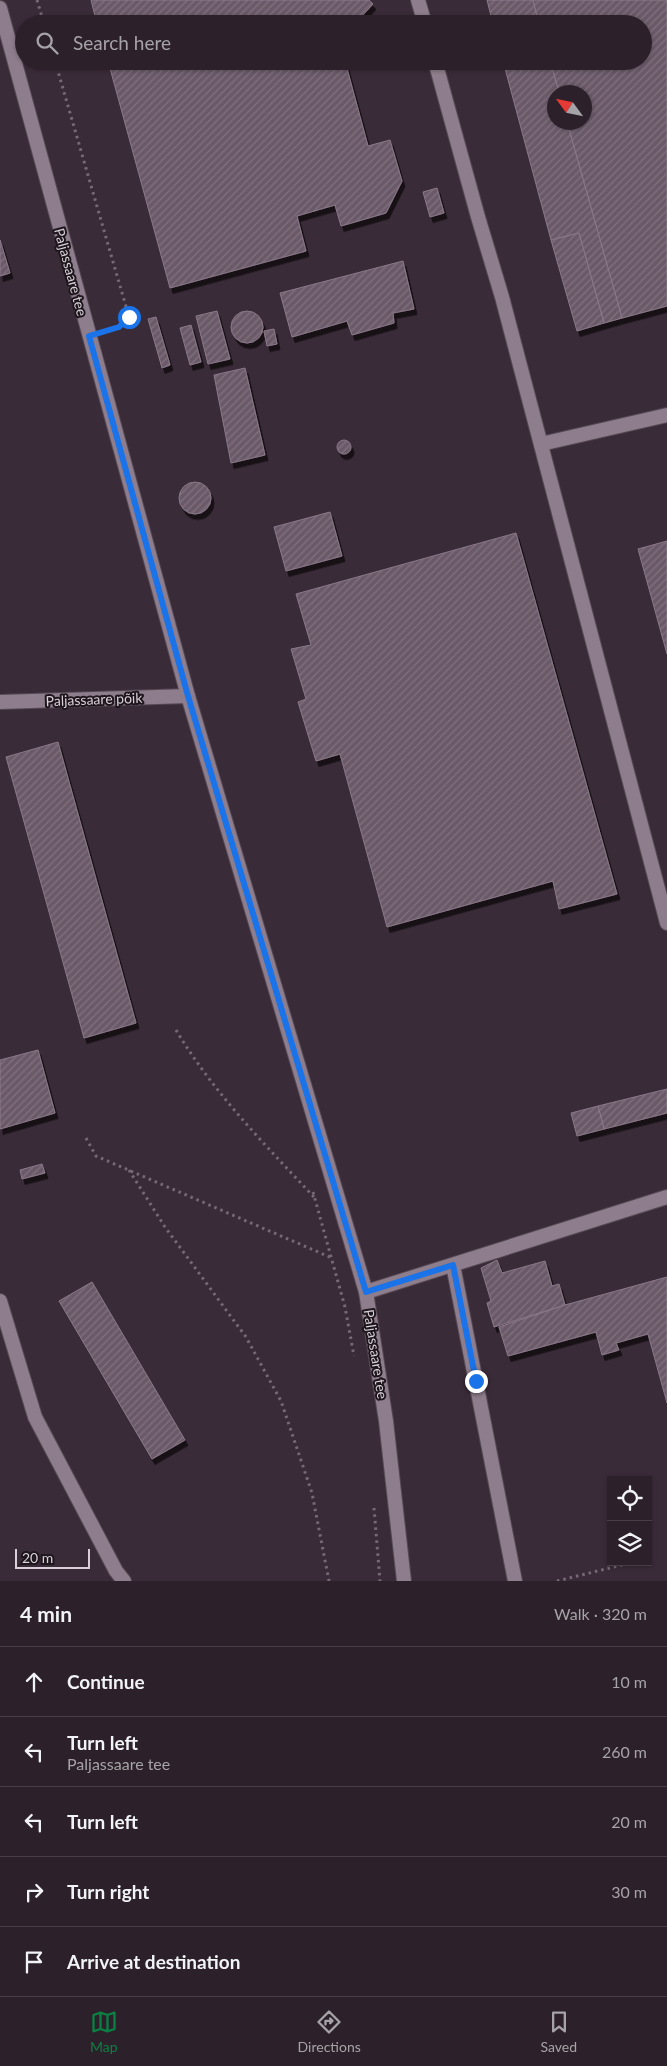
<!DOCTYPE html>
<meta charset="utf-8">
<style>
:root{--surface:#2c202a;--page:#342832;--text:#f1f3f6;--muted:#a6a3a8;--line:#483e47;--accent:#0b8043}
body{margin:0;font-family:Lato,sans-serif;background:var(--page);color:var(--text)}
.controls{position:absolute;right:15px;bottom:15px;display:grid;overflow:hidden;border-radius:0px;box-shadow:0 1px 4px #0004}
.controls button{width:45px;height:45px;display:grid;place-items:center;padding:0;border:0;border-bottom:1px solid var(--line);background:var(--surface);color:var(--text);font:25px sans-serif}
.compass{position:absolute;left:547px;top:85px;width:45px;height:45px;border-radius:50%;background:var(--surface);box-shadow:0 1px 4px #0004;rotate:303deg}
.scale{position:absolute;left:15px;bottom:12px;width:75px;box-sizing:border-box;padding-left:5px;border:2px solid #dad0d9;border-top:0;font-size:14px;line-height:18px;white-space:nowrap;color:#dad0d9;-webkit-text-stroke:4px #1d161c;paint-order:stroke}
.stop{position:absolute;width:15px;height:15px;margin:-11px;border:4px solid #1a73e8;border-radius:50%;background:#fff}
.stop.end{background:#1a73e8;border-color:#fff;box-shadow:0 1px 5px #0008}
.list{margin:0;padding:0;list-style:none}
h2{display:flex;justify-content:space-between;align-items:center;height:65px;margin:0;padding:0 20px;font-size:21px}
h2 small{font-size:16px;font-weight:400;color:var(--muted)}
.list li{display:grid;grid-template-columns:32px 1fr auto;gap:15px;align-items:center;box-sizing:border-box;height:70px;padding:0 20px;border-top:1px solid var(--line)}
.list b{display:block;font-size:19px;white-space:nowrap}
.list p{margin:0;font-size:16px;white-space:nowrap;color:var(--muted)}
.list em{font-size:16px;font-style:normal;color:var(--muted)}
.icon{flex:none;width:28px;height:28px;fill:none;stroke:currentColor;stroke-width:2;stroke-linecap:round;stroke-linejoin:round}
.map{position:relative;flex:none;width:667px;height:1581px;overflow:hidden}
.search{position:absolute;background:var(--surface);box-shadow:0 1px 4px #0004;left:15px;right:15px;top:15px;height:55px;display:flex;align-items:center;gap:12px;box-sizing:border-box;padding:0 18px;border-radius:28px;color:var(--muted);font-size:19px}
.sheet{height:415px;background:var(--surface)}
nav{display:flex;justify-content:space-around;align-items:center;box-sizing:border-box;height:70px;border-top:1px solid var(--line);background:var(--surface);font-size:14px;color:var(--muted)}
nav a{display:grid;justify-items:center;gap:2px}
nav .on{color:var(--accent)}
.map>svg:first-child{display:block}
.building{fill:url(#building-hatch);stroke:#8b7989;filter:url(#shadow)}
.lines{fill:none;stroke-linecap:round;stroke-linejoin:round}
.service-casing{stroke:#554954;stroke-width:16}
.minor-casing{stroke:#554954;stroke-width:16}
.tertiary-casing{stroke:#554954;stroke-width:16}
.path{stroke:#776a76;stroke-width:3;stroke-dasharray:2.5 4;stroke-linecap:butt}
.service{stroke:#8e7d8c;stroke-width:14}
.minor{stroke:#8e7d8c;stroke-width:14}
.tertiary{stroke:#8e7d8c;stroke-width:14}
.route{stroke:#1a73e8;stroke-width:6}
.labels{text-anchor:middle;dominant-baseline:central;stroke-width:4;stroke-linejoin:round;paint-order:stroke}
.street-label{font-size:14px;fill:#dad0d9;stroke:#1d161c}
</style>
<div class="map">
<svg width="667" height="1581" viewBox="0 0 667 1581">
<defs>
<pattern id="building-hatch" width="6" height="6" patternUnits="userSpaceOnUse" patternTransform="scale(1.25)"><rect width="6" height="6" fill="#6b5a69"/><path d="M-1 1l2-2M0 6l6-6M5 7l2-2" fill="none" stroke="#80717e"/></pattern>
<filter id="shadow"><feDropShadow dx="3" dy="5.5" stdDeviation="0" flood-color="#0009"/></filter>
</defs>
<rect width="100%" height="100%" fill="#3a2b38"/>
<!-- building -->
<g class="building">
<path d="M91,0H369L373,4L361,17L363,24H97Z"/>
<path d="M487,0H533L539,24H493Z"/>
<path d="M533,0H667V306L622,318L567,122H584V92H559L550,61H643V24H539Z"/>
<path d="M108,61H345L368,146L390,140L402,181L386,213L341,226L335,205L297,216L306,251L170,288Z"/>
<path d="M503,61H550L559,92H554V122H567L622,318L604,323L579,233L551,240Z"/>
<path d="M437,188L444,213L430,217L423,192Z"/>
<path d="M579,233L604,323L577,331L551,240Z"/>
<path d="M0,240L10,273L0,276Z"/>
<path d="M403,261L414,309L393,313L394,323L352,335L347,321L292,337L280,293Z"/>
<circle cx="247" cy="327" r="16"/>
<path d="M217,311L230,359L208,364L196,316Z"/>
<path d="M156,317L170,365L162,368L148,319Z"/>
<path d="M191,325L201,362L190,365L180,328Z"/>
<path d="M274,329L277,344L267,346L264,331Z"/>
<path d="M245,368L265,455L231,463L214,375Z"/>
<circle cx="344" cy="447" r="7"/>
<circle cx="195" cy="498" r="16"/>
<path d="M330,512L342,556L286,571L274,527Z"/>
<path d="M516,533L617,894L559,909L553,881L387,927L340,754L316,761L298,702L306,699L291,649L311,645L296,594Z"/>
<path d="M667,541V654L638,549Z"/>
<path d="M58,742L136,1023L84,1038L6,757Z"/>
<path d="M38,1050L55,1113L0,1129V1060Z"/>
<path d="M667,1089V1113L604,1129L598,1106Z"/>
<path d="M598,1106L604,1129L577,1136L571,1113Z"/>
<path d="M42,1164L45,1173L22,1179L20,1170Z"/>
<path d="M497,1260L502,1273L545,1261L552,1286L559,1284L565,1305L494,1327L487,1303L491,1301L481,1268Z"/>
<path d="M667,1277V1403L648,1334L616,1343L619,1350L602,1355L596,1332L508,1356L499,1327L565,1305Z"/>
<path d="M92,1282L185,1440L152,1459L59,1301Z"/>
</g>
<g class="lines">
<defs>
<g id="service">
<path d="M418,0L425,24"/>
<path d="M435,61L478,217L502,297L667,923"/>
<path d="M541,444L667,415"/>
<path d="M453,1265L515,1581"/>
<path d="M366,1292L667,1197"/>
<path d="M0,1301L35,1417L116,1571L124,1581"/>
</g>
<path id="minor" d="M0,702L188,696"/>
<path id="tertiary" d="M0,8L188,696L366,1292L386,1421L404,1581"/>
</defs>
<!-- service casing -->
<use href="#service" class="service-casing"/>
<!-- minor casing -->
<use href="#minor" class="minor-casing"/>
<!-- tertiary casing -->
<use href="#tertiary" class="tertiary-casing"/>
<!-- path -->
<g class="path">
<path d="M37,0L44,24"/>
<path d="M55,61L129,317L119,327L108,331"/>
<path d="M176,1030C213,1092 265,1145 314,1197"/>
<path d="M86,1138L96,1156L332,1258"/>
<path d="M129,1170L165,1227L246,1337L281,1401L312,1493L329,1581"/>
<path d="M313,1192L345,1307L354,1356"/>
<path d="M374,1508L380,1581"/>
<path d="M557,1581L634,1562"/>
</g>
<!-- service -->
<use href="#service" class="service"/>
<!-- minor -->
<use href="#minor" class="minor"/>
<!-- tertiary -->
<use href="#tertiary" class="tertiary"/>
</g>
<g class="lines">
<!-- route -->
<path class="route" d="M129,317L119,327L89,336L188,696L366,1292L453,1265L476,1381"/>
</g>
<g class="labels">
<!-- street labels -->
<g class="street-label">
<text transform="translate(71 272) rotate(75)">Paljassaare tee</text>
<text transform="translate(94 699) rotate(-2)">Paljassaare põik</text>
<text transform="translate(376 1354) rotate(81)">Paljassaare tee</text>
</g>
</g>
</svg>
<div class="controls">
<button><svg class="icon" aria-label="locate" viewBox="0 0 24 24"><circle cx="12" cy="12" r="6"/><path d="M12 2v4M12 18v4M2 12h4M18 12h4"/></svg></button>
<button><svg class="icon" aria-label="layers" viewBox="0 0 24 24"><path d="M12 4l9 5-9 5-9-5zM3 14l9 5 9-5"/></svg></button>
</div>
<svg class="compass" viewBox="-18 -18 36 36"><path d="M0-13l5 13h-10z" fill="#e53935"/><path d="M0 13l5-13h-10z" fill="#a6a3a8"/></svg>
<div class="scale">20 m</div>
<div class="stop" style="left:129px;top:317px"></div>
<div class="stop end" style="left:476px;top:1381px"></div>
<div class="search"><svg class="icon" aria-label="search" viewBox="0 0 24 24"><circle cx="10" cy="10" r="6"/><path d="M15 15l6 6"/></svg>Search here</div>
</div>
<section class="sheet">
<h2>4 min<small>Walk · 320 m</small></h2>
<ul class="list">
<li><svg class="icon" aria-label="ahead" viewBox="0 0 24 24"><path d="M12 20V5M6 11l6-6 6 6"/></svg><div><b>Continue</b></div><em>10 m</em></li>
<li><svg class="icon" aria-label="left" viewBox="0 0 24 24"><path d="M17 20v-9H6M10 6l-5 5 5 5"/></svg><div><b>Turn left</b><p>Paljassaare tee</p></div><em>260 m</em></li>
<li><svg class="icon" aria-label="left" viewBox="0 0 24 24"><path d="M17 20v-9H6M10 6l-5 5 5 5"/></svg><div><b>Turn left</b></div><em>20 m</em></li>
<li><svg class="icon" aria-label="right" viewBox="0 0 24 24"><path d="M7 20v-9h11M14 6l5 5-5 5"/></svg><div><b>Turn right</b></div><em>30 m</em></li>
<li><svg class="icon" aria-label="arrive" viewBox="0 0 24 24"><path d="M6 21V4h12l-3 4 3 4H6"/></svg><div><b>Arrive at destination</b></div></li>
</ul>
</section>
<nav>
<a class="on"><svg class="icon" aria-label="map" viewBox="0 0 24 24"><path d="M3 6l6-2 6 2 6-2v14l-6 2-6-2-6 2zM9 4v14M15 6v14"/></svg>Map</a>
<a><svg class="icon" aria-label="directions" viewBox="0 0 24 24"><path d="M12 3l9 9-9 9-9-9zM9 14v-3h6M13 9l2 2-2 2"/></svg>Directions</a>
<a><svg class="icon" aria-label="saved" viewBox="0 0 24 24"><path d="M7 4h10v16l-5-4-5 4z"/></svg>Saved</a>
</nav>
